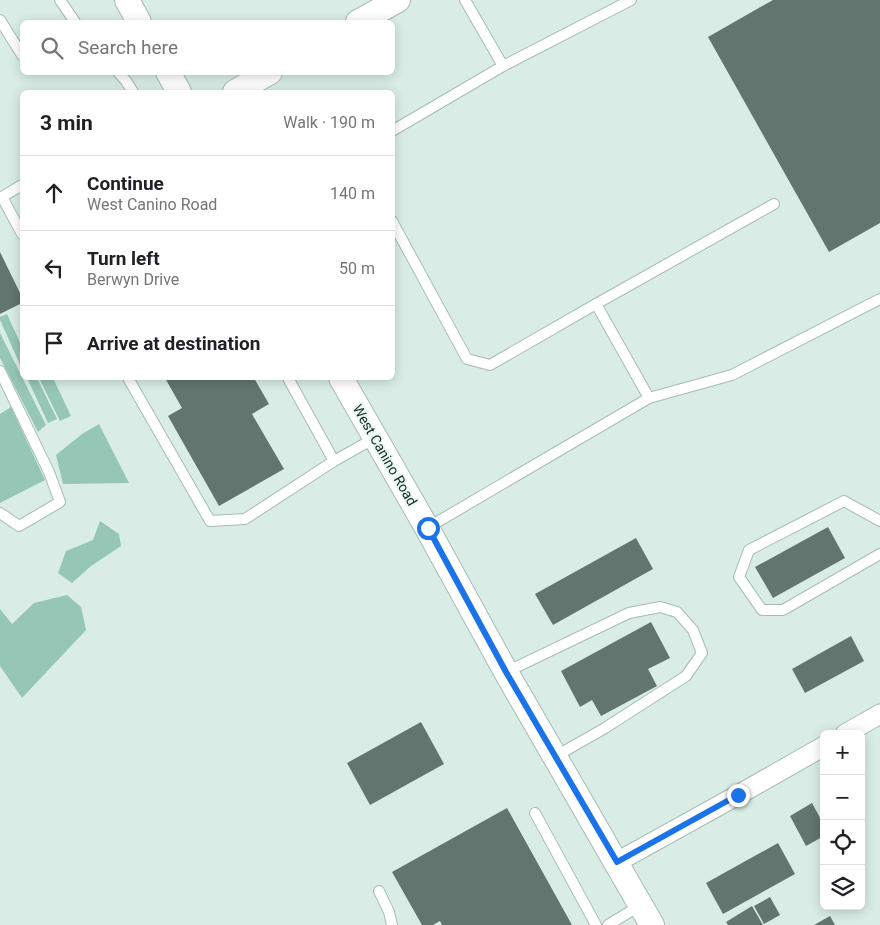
<!DOCTYPE html>
<meta charset="utf-8">
<style>
:root{--surface:#fff;--page:#f2f2f2;--text:#202124;--muted:#757577;--line:#e0e0e0}
body{margin:0;font-family:Roboto,sans-serif;background:var(--page);color:var(--text)}
.controls{position:absolute;right:15px;bottom:15px;display:grid;overflow:hidden;border-radius:8px;box-shadow:0 2px 12px #0003}
.controls button{width:45px;height:45px;display:grid;place-items:center;padding:0;border:0;border-bottom:1px solid var(--line);background:var(--surface);color:var(--text);font:25px sans-serif}
.stop{position:absolute;width:15px;height:15px;margin:-11px;border:4px solid #1a73e8;border-radius:50%;background:#fff}
.stop.end{background:#1a73e8;border-color:#fff;box-shadow:0 1px 5px #0008}
.list{margin:0;padding:0;list-style:none}
h2{display:flex;justify-content:space-between;align-items:center;height:65px;margin:0;padding:0 20px;font-size:21px}
h2 small{font-size:16px;font-weight:400;color:var(--muted)}
.list li{display:grid;grid-template-columns:32px 1fr auto;gap:15px;align-items:center;box-sizing:border-box;height:75px;padding:0 20px;border-top:1px solid var(--line)}
.list b{display:block;font-size:19px;white-space:nowrap}
.list p{margin:0;font-size:16px;white-space:nowrap;color:var(--muted)}
.list em{font-size:16px;font-style:normal;color:var(--muted)}
.icon{flex:none;width:28px;height:28px;fill:none;stroke:currentColor;stroke-width:2;stroke-linecap:round;stroke-linejoin:round}
.map{position:relative;flex:none;width:880px;height:925px;overflow:hidden}
.search{position:absolute;background:var(--surface);box-shadow:0 2px 12px #0003;left:20px;top:20px;width:375px;height:55px;display:flex;align-items:center;gap:12px;box-sizing:border-box;padding:0 18px;border-radius:8px;color:var(--muted);font-size:19px}
.panel{position:absolute;background:var(--surface);box-shadow:0 2px 12px #0003;left:20px;top:90px;width:375px;height:290px;border-radius:8px}
.map>svg:first-child{display:block}
.green{fill:#96c6b6}
.building{fill:#63756f}
.lines{fill:none;stroke-linecap:round;stroke-linejoin:round}
.service-casing{stroke:#a7bbb4;stroke-width:12}
.minor-casing{stroke:#a7bbb4;stroke-width:21}
.tertiary-casing{stroke:#a7bbb4;stroke-width:26}
.service{stroke:#fff;stroke-width:10}
.minor{stroke:#fff;stroke-width:19}
.tertiary{stroke:#fff;stroke-width:24}
.route{stroke:#1a73e8;stroke-width:6}
.labels{text-anchor:middle;dominant-baseline:central;stroke-width:4;stroke-linejoin:round;paint-order:stroke}
.street-label{font-size:14px;fill:#1f2624;stroke:#e6faf3}
</style>
<div class="map">
<svg width="880" height="925" viewBox="0 0 880 925">
<rect width="100%" height="100%" fill="#d9ede6"/>
<!-- green -->
<g class="green">
<path d="M7,314L22,347V369L0,320V317Z"/>
<path d="M0,333L46,425L38,432L0,358Z"/>
<path d="M27,378H37L57,419L48,423Z"/>
<path d="M39,378H53L71,416L60,421Z"/>
<path d="M11,407L45,480L0,503V414Z"/>
<path d="M99,424L129,483L63,484L56,455L82,434Z"/>
<path d="M100,521L119,534L121,546L91,566L72,583L58,573L66,551L93,540Z"/>
<path d="M67,595L81,607L86,630L22,698L0,666V609L12,624L34,603Z"/>
</g>
<!-- building -->
<g class="building">
<path d="M773,0H880V223L829,252L708,37Z"/>
<path d="M0,252L22,297V303L0,314Z"/>
<path d="M165,378H254L269,404L252,414L284,469L219,506L168,416L182,408Z"/>
<path d="M828,527L845,558L773,598L755,567Z"/>
<path d="M636,538L653,569L553,625L535,594Z"/>
<path d="M651,622L670,658L648,669L657,686L601,716L592,700L580,707L561,671Z"/>
<path d="M851,636L864,661L805,693L792,669Z"/>
<path d="M421,722L444,764L370,805L347,763Z"/>
<path d="M812,803L824,825V836L806,846L790,816Z"/>
<path d="M507,808L572,925H442L440,921L433,925H422L392,872Z"/>
<path d="M778,843L795,874L723,914L706,883Z"/>
<path d="M770,897L780,915L764,924L754,906Z"/>
<path d="M752,906L763,925H728L726,922Z"/>
<path d="M830,916L835,925H814Z"/>
</g>
<g class="lines">
<defs>
<g id="service">
<path d="M60,0L75,22"/>
<path d="M0,20L22,55"/>
<path d="M503,66L631,0"/>
<path d="M118,72L126,81L133,92"/>
<path d="M392,131L503,66L465,0"/>
<path d="M22,185L2,197L22,234"/>
<path d="M392,221L467,359L490,365L596,304"/>
<path d="M0,371L49,472L60,502L19,526L0,513"/>
<path d="M128,378L210,521L245,519L334,461"/>
<path d="M288,378L334,461L375,438"/>
<path d="M649,398L596,304L774,204"/>
<path d="M880,521L844,501L749,550L739,577L762,610H783L880,554"/>
<path d="M427,528L649,398L732,375L880,299"/>
<path d="M506,672L629,613L660,607L677,612L693,630L702,653L686,676L605,728L556,756"/>
<path d="M535,813L596,925"/>
<path d="M379,891L389,912L392,925"/>
<path d="M608,925L641,905"/>
</g>
<g id="minor">
<path d="M845,734L880,714"/>
<path d="M617,862L738,795L824,746"/>
</g>
<g id="tertiary">
<path d="M127,0L139,22"/>
<path d="M358,22L398,0"/>
<path d="M168,72L179,92"/>
<path d="M235,92L270,72"/>
<path d="M341,378L427,528L506,672L652,925"/>
</g>
</defs>
<!-- service casing -->
<use href="#service" class="service-casing"/>
<!-- minor casing -->
<use href="#minor" class="minor-casing"/>
<!-- tertiary casing -->
<use href="#tertiary" class="tertiary-casing"/>
<!-- service -->
<use href="#service" class="service"/>
<!-- minor -->
<use href="#minor" class="minor"/>
<!-- tertiary -->
<use href="#tertiary" class="tertiary"/>
</g>
<g class="lines">
<!-- route -->
<path class="route" d="M428,528L506,672L617,862L738,795"/>
</g>
<g class="labels">
<!-- street labels -->
<g class="street-label">
<text transform="translate(385 455) rotate(60)">West Canino Road</text>
</g>
</g>
</svg>
<div class="controls">
<button>+</button>
<button>−</button>
<button><svg class="icon" aria-label="locate" viewBox="0 0 24 24"><circle cx="12" cy="12" r="6"/><path d="M12 2v4M12 18v4M2 12h4M18 12h4"/></svg></button>
<button><svg class="icon" aria-label="layers" viewBox="0 0 24 24"><path d="M12 4l9 5-9 5-9-5zM3 14l9 5 9-5"/></svg></button>
</div>
<div class="stop" style="left:428px;top:528px"></div>
<div class="stop end" style="left:738px;top:795px"></div>
<div class="search"><svg class="icon" aria-label="search" viewBox="0 0 24 24"><circle cx="10" cy="10" r="6"/><path d="M15 15l6 6"/></svg>Search here</div>
<section class="panel">
<h2>3 min<small>Walk · 190 m</small></h2>
<ul class="list">
<li><svg class="icon" aria-label="ahead" viewBox="0 0 24 24"><path d="M12 20V5M6 11l6-6 6 6"/></svg><div><b>Continue</b><p>West Canino Road</p></div><em>140 m</em></li>
<li><svg class="icon" aria-label="left" viewBox="0 0 24 24"><path d="M17 20v-9H6M10 6l-5 5 5 5"/></svg><div><b>Turn left</b><p>Berwyn Drive</p></div><em>50 m</em></li>
<li><svg class="icon" aria-label="arrive" viewBox="0 0 24 24"><path d="M6 21V4h12l-3 4 3 4H6"/></svg><div><b>Arrive at destination</b></div></li>
</ul>
</section>
</div>
